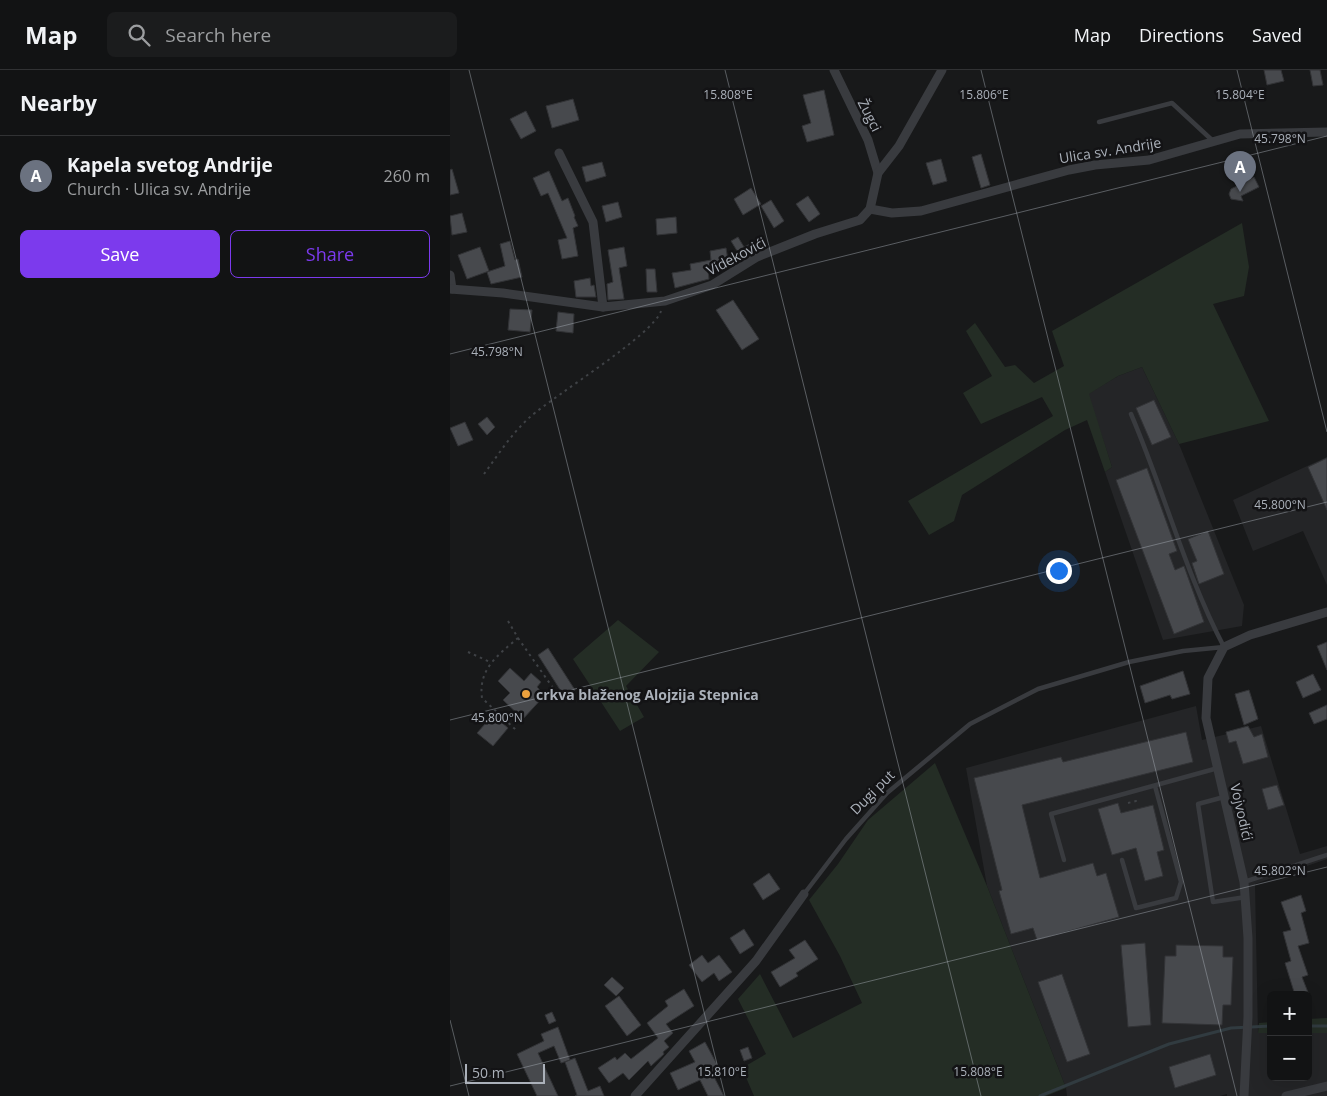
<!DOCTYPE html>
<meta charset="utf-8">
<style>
:root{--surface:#121314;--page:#1b1c1d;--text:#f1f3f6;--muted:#9c9ea0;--line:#313234;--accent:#7c3aed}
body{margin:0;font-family:"Open Sans",sans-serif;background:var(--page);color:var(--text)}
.controls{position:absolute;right:15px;bottom:15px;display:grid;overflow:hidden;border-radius:8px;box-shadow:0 5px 20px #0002}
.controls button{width:45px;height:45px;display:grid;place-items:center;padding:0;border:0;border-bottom:1px solid var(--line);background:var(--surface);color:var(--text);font:25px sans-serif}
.scale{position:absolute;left:15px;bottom:12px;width:80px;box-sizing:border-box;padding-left:5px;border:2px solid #abb1ba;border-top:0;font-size:14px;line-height:18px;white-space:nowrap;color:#abb1ba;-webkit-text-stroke:4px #131315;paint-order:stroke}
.you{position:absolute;left:608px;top:500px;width:18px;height:18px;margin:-12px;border:4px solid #fff;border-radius:50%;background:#1a73e8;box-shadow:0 0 0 8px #1a73e833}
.badge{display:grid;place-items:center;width:32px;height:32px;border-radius:50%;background:var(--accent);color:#fff;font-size:16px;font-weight:700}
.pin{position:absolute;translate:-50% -41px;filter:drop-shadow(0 1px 2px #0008)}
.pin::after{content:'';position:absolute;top:26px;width:18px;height:15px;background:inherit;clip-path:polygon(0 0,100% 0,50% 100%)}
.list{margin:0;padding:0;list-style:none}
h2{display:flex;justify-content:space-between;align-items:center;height:65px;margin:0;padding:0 20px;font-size:21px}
h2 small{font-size:16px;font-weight:400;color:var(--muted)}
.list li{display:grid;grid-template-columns:32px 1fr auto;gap:15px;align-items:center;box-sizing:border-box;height:80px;padding:0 20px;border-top:1px solid var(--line)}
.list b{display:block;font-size:19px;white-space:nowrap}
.list p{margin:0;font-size:16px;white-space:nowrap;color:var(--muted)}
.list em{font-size:16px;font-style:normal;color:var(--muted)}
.actions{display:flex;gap:10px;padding:15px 20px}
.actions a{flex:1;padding:11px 0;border:1px solid var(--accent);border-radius:8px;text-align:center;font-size:18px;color:var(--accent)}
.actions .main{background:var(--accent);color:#fff}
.icon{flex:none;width:28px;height:28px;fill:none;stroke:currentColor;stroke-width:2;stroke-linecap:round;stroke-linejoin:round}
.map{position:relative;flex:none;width:877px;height:1026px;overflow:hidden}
header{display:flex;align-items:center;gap:30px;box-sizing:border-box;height:70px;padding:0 25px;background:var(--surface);border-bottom:1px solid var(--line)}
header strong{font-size:24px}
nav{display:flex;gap:28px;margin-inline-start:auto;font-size:18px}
.search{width:350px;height:45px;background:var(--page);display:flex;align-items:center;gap:12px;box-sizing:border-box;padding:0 18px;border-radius:8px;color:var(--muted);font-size:19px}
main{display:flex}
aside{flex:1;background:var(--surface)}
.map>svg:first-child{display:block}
.built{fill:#242527}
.green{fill:#242d25}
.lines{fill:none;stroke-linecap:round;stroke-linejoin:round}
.stream{stroke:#313b40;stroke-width:3}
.building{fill:#47494d;stroke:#323336}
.path{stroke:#3f4246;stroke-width:2;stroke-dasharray:2.5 4;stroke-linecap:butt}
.lane{stroke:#393b3f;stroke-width:4.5}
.street{stroke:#393b3f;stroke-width:9}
.ticks{fill:none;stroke:#abb1ba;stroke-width:1;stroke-opacity:0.45}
.poi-dot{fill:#eca13e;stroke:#131315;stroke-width:2}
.labels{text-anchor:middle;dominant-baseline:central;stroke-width:5;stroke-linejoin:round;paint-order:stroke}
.street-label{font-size:14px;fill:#abb1ba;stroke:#131315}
.poi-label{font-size:14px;font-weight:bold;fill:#abb1ba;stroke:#131315;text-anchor:start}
.ticks-label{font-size:12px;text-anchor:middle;fill:#abb1ba;stroke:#131315;stroke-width:5;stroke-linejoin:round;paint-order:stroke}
</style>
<header>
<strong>Map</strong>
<div class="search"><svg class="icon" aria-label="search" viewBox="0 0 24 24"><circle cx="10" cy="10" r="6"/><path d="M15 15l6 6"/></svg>Search here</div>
<nav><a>Map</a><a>Directions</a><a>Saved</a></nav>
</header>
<main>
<aside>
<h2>Nearby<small></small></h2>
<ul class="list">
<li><span class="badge" style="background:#6b7280">A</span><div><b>Kapela svetog Andrije</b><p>Church · Ulica sv. Andrije</p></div><em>260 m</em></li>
</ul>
<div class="actions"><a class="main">Save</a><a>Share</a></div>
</aside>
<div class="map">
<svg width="877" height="1026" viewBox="0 0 877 1026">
<rect width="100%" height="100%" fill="#18191a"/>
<!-- built -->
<g class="built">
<path d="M692,297L729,374L794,535L792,556L713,570L655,402L662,397L638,324L668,306Z"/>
<path d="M877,387V515L853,461L803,481L783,430Z"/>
<path d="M746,636L752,670L811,656L850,784L877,776V789L805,814L808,963H821V1007H858V963H877V1026H777V1024L770,1026H617L616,1018L537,816L516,698Z"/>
</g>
<!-- green -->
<g class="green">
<path d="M792,153L799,197L794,226L763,234L819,351L729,374L692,297L668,306L639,324L662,397L655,402L637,350L615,360L512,425L504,451L479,465L458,431L603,346L592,327L531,354L513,323L542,306L516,261L525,253L555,297L565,295L584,313L614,296L602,261Z"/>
<path d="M168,550L209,582L176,616L194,647L170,661L123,589Z"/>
<path d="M485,693L537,816L616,1018L596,1026H304L292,998L316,984L288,929L310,904L343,968L412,933L390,886L359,830L388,794L418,750Z"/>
<path d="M877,948V963H858V949Z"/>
<path d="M821,952V963H808L809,953Z"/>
</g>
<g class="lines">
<!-- stream -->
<g class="stream">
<path d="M858,956H877"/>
<path d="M590,1026L719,974L781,958L821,956"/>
</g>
</g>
<!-- building -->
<g class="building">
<path d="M814,0H831L834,11L817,15Z"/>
<path d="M860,0H870L873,15L863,16Z"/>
<path d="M374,20L384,65L357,72L352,56L361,53L353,25Z"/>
<path d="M123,29L129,50L102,58L96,36Z"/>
<path d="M76,41L86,61L71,69L60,49Z"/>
<path d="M531,84L540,115L531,118L522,87Z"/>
<path d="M491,89L497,111L483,115L476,93Z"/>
<path d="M152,92L156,106L136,112L132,97Z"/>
<path d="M2,99L9,123L0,125V100Z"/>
<path d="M99,101L112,131L118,128L125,146L124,147L128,156L123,158L128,186L112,189L108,170L117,168L98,123L91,126L83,108Z"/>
<path d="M804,107L809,117L791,126L793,131L781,129L779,124L781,119Z"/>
<path d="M301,118L311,134L293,145L284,129Z"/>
<path d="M358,126L370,144L359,152L346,134Z"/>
<path d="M321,130L334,151L324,158L311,136Z"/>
<path d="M168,132L172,147L156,152L152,136Z"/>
<path d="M12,143L17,162L2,165L0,146Z"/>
<path d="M226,147L227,163L207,165L206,149Z"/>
<path d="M288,167L294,177L310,169L315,177L292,189L281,171Z"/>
<path d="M60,171L65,190L68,189L72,207L41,214L37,202L55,196L50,174Z"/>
<path d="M30,177L39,201L17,209L8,185Z"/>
<path d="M174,177L177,196L169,198L174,229L158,230L157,214L163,212L158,180Z"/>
<path d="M276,178L279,197L258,201L259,209L225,218L222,203L241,200L240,194L261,190L260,181Z"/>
<path d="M196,199H205L207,222H197Z"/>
<path d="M140,208L141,216L144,215L146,227H126L124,211Z"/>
<path d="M283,230L309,269L292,280L266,240Z"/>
<path d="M60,239L82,240L80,262L58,260Z"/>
<path d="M108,242L124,244L123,263L106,261Z"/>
<path d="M704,330L721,367L702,375L686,338Z"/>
<path d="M37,347L45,357L37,365L28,354Z"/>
<path d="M15,352L23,370L8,376L0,358Z"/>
<path d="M877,388V440L858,397Z"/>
<path d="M697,398L727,481L719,484L725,500L734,496L754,552L724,564L666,410Z"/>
<path d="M758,461L774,504L749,514L742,493L747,491L738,469Z"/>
<path d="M877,572V600L867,576Z"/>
<path d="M98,578L125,620L114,626L88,585Z"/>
<path d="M60,598L74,611L81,603L91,612L87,617L95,625L73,649L53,630L60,623L48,611Z"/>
<path d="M733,601L740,624L722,629L720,625L695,633L690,616Z"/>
<path d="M863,604L871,620L853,628L846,612Z"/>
<path d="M799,620L808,649L794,655L785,624Z"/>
<path d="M877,635V649L864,654L859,643Z"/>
<path d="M43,645L58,658L43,676L27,663Z"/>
<path d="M798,656L804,667L812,664L818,687L793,694L786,671L779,673L776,662Z"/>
<path d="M736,662L743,692L572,735L590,808L643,793L647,806L656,803L669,847L587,870L583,858L561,864L549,821L552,820L524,708L611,687L613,692Z"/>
<path d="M827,715L834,735L818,740L812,719Z"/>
<path d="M668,733L671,743L703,735L714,780L707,782L713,806L695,811L686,778L662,785L648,739Z"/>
<path d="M319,803L330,819L313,830L303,814Z"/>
<path d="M851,825L856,841L851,843L859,873L848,876L858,905L852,907L859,925H845L835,893L841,891L833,862L841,860L831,832Z"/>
<path d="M294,859L304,875L290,884L280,868Z"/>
<path d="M355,870L368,889L346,903L348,906L330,917L321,902L345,888L339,880Z"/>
<path d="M695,873L701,955L678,957L671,875Z"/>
<path d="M726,875L773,876V887H783L781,935H773L772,955L712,953L715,886H726Z"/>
<path d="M252,885L258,893L269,885L282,902L269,911L264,903L252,912L239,895Z"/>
<path d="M612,904L640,984L617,992L588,912Z"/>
<path d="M162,907L174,918L166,926L154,915Z"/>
<path d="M234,919L244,936L216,954L223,963L214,971L219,977L213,982L214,984L201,996L198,991L179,1010L173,1003L159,1013L148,998L165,987L167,990L175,983L181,989L208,968L197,953L218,936L215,931Z"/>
<path d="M169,926L191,955L177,966L155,936Z"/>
<path d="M102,942L106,951L99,954L95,945Z"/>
<path d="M108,957L120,990L111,993L104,976L88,983L108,1026H87L67,984L94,971L91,964Z"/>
<path d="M255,972L269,998L263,1001V1005L274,1026H258L250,1010L228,1020L220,1003L245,992L239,981Z"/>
<path d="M298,977L302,988L294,991L290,980Z"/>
<path d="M760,984L766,1005L725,1018L719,997Z"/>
<path d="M125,988L138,1021L150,1016L154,1026H125L127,1025L115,992Z"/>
</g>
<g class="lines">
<!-- path -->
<g class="path">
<path d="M34,404C48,385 62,363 80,347C105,325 203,265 211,241"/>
<path d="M58,551L68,568C48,585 28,599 32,628L66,660"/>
<path d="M68,568L103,618L105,626"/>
<path d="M18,582L40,592"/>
<path d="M678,733L686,731L685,729"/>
</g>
<!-- lane -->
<g class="lane">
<path d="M649,52L722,33L763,71"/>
<path d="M774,727L748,734L763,832L796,827"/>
<path d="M614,790L601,744L768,698"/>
<path d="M672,790L686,838L726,828L731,812L705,716"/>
<path d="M794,812L877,785"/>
<path d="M354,824L396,769L437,723L520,654L588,619L679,592L733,581L774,577C736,505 714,421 681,344"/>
</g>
<!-- street -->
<g class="street">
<path d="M384,0L418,70L428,103"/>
<path d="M109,83L143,152L153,237"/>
<path d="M420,139L442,143L471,141L619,100L645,95L699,90L790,64L877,62"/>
<path d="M0,205L2,219"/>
<path d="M0,219L53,223L153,237L215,231L262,215L307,187L365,164L410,150L420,139L428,103L449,76L492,0"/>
<path d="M185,1026L306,891L354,824"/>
<path d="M794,1026L798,947V868L794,812L756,648L758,608L774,577L800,565L877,542"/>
<path d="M836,1026L877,1016"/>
</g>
</g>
<!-- ticks -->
<path class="ticks" d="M19,0L275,1026M275,0L531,1026M531,0L787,1026M787,0L877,362M0,284L877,66M0,650L877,432M0,950L19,1026M0,1016L877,797"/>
<!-- markers -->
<circle class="poi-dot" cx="76" cy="624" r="5"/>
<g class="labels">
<!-- street labels -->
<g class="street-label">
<text transform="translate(420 45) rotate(63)">Žugci</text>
<text transform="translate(660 80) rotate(-9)">Ulica sv. Andrije</text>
<text transform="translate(286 186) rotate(-28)">Videkovići</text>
<text transform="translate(422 722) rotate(-45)">Dugi put</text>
<text transform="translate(792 742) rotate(77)">Vojvodići</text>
</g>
<!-- poi labels -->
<g class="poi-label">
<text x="86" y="624">crkva blaženog Alojzija Stepnica</text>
</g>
</g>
<g class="ticks-label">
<text x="790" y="29">15.804°E</text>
<text x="278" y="29">15.808°E</text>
<text x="534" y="29">15.806°E</text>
<text x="830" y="73">45.798°N</text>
<text x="47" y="286">45.798°N</text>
<text x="830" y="439">45.800°N</text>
<text x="47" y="652">45.800°N</text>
<text x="830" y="805">45.802°N</text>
<text x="272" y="1006">15.810°E</text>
<text x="528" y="1006">15.808°E</text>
</g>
</svg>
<div class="controls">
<button>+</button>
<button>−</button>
</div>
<div class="scale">50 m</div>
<div class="you"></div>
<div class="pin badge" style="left:790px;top:122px;background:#6b7280">A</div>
</div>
</main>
